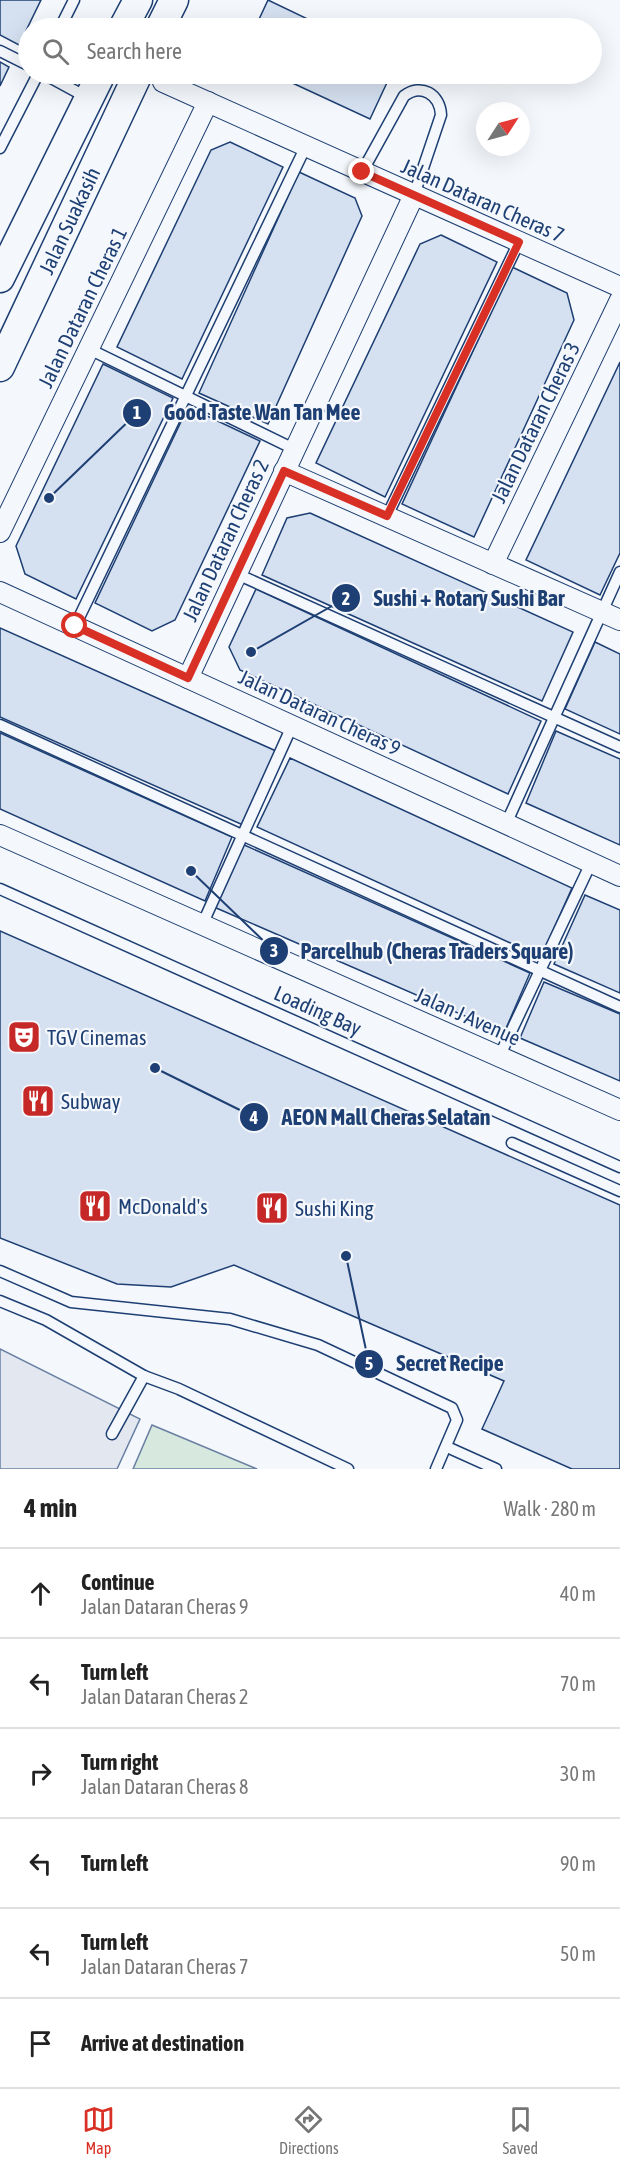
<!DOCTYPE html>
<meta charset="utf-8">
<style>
:root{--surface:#fff;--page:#f6f6f6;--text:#222;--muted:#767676;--line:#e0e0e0;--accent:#d93025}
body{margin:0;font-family:"Asap Condensed",sans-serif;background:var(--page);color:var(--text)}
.compass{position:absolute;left:476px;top:102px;width:54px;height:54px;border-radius:50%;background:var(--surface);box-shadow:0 6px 24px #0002;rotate:54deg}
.stop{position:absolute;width:18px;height:18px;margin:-14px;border:4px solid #d93025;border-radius:50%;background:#fff}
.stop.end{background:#d93025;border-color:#fff;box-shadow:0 2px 6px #0008}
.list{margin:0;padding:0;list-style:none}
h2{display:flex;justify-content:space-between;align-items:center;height:78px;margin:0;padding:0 24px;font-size:26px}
h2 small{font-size:20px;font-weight:400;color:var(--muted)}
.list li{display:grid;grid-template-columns:39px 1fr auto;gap:18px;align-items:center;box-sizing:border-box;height:90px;padding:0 24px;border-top:2px solid var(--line)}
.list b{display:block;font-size:22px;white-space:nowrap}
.list p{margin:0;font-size:20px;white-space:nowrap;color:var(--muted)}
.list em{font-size:20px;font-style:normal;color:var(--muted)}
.icon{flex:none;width:33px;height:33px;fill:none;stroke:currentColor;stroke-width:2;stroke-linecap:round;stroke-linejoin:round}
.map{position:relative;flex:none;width:620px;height:1469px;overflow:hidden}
.search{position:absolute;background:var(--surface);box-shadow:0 6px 24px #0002;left:18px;right:18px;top:18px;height:66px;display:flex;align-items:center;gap:15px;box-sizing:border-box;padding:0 21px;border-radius:33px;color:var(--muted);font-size:22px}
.sheet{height:618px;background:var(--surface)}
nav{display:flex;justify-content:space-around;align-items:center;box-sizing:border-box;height:84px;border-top:2px solid var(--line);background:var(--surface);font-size:16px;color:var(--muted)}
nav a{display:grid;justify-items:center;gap:3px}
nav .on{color:var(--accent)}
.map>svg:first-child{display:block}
.green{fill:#d7e8df;stroke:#687fa3;stroke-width:1.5}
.parking{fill:#e3e8f0;stroke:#687fa3;stroke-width:1.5}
.building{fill:#d5e0f0;stroke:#1d3f73;stroke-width:1.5}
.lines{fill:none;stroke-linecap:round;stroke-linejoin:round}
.lane-casing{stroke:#1d3f73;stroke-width:13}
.street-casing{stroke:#1d3f73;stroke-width:22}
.secondary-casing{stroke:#1d3f73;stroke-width:31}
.lane{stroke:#f4f7fb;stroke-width:10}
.street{stroke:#f4f7fb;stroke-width:20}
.secondary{stroke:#f4f7fb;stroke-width:28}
.route{stroke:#d93025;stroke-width:8}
.labels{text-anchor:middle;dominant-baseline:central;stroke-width:4.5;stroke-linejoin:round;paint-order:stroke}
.street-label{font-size:21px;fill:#1d3f73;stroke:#f4f7fb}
.poi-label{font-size:21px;fill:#1d3f73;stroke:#f4f7fb;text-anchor:start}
.leader{fill:none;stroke:#1d3f73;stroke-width:2}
.callout-dot{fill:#1d3f73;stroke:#f4f7fb;stroke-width:2}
.mark-label{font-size:18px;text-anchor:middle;font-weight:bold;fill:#fff}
.callout-label{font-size:22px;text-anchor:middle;font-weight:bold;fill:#1d3f73;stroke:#f4f7fb;stroke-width:4.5;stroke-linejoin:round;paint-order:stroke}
</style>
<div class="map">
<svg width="620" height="1469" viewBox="0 0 620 1469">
<rect width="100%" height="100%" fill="#f4f7fb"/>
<!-- green -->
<path class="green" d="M152,1425L257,1469H133Z"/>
<!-- parking -->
<path class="parking" d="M0,1349L140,1419L117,1469H0Z"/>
<!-- building -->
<g class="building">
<path d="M0,0H41L19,45L0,35Z"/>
<path d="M268,0L314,22L311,28H255Z"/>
<path d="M0,62L9,67L0,86Z"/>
<path d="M273,74H391L370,119Z"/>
<path d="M230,142L283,167L182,379L117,347L211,150Z"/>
<path d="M299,172L355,198L362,216L268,424L199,393Z"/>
<path d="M441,235L497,262L385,497L316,463L420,244Z"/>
<path d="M512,267L567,293L574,320L474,537L402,504Z"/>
<path d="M620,362V553L600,595L526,560Z"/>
<path d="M103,364L173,398L76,599L25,574L16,546Z"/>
<path d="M188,407L260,441L175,620L152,631L95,603Z"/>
<path d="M310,513L573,632L542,701L262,575L287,518Z"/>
<path d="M256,589L541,721L508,794L240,670L229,647Z"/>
<path d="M0,628L276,751L243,825L0,717Z"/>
<path d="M595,642L620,654V734L565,709Z"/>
<path d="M556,731L620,759V845L526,803Z"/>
<path d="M0,733L232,837L205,901L0,809Z"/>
<path d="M290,758L572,888L541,957L257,827Z"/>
<path d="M242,844L530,973L504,1033L214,907Z"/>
<path d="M585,895L620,910V993L554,964Z"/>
<path d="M0,931L620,1205V1469H572L482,1429L504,1381L234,1265L171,1287L117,1284L0,1238Z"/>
<path d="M544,982L620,1014V1081L520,1038Z"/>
</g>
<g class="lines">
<defs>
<g id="lane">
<path d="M60,28L74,0"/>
<path d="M0,51L28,65"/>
<path d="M44,74L88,98"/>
<path d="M0,148L38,74"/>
<path d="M362,172L404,96C421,83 440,94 441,115L414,195"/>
<path d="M89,349L294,449"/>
<path d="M387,516L519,242"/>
<path d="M237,574L620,747"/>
<path d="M75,626L306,146"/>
<path d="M0,725L620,1007"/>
<path d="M506,824L620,572"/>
<path d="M0,889L620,1167"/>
<path d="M202,925L292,726"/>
<path d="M499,1057L591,863"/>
<path d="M512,1143L620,1191"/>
<path d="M0,1271L71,1302L230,1319L318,1345L452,1408L457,1420L436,1469"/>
<path d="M0,1301L46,1320L144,1376L179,1389L348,1469"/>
<path d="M112,1434L144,1376"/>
<path d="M447,1447L496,1469"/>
</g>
<g id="street">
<path d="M163,82L620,287"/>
<path d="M284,471L620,620"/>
<path d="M0,532L208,102"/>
<path d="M493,564L620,300"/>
<path d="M0,592L620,876"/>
<path d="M188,678L414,195"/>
<path d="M0,835L620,1110"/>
</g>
<g id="secondary">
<path d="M123,28L138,0"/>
<path d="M160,28L174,0"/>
<path d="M0,278L101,74"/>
<path id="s1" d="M0,367L138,74"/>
</g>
</defs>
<!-- lane casing -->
<use href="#lane" class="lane-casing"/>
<!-- street casing -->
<use href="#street" class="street-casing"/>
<!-- secondary casing -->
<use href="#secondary" class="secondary-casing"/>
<!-- lane -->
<use href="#lane" class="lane"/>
<!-- street -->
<use href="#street" class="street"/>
<!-- secondary -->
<use href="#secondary" class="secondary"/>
</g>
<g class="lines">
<!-- route -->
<path class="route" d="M75,626L188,678L284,471L387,516L519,242L362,172"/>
</g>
<!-- icons -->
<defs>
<symbol id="theatre-square" viewBox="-11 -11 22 22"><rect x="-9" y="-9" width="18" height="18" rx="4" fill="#c62828" stroke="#f4f7fb"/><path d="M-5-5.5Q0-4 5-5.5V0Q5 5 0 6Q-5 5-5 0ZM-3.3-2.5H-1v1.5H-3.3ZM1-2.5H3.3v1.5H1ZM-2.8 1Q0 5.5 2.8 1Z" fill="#fff"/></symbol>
<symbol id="restaurant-square" viewBox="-11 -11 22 22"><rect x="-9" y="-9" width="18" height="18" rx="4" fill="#c62828" stroke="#f4f7fb"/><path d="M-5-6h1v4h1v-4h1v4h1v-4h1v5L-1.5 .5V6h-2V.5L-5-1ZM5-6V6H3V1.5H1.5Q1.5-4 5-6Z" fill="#fff"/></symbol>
</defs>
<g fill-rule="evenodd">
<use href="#theatre-square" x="5" y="1018" width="38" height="38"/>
<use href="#restaurant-square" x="19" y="1082" width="38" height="38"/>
<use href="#restaurant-square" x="76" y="1187" width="38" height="38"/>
<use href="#restaurant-square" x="253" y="1189" width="38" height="38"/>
</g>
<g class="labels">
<!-- street labels -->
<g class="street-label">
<text transform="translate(483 200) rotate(24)">Jalan Dataran Cheras 7</text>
<text stroke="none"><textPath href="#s1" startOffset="162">Jalan Suakasih</textPath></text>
<text transform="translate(82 307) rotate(-64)">Jalan Dataran Cheras 1</text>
<text transform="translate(535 422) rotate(-64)">Jalan Dataran Cheras 3</text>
<text transform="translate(225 540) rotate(-65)">Jalan Dataran Cheras 2</text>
<text transform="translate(320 712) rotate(25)">Jalan Dataran Cheras 9</text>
<text transform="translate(318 1010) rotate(24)">Loading Bay</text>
<text transform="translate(468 1016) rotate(24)">Jalan J Avenue</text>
</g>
<!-- poi labels -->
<g class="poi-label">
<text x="47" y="1037">TGV Cinemas</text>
<text x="61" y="1101">Subway</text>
<text x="118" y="1206">McDonald's</text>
<text x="295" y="1208">Sushi King</text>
</g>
</g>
<!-- callouts -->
<path class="leader" d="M49 498L137 413M251 652L346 598M191 871L274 951M155 1068L254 1117M346 1256L369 1364"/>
<g class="callout-dot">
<circle cx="49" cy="498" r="6"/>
<circle cx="251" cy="652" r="6"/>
<circle cx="191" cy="871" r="6"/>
<circle cx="155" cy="1068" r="6"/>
<circle cx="346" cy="1256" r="6"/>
<circle cx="137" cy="413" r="15"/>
<circle cx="346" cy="598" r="15"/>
<circle cx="274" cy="951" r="15"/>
<circle cx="254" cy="1117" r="15"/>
<circle cx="369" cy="1364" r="15"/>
</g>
<g class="mark-label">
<text x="137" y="419">1</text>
<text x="346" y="605">2</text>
<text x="274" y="957">3</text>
<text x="254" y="1124">4</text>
<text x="369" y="1370">5</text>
</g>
<g class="callout-label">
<text x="262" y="420">Good Taste Wan Tan Mee</text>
<text x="469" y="606">Sushi + Rotary Sushi Bar</text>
<text x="437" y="959">Parcelhub (Cheras Traders Square)</text>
<text x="386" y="1125">AEON Mall Cheras Selatan</text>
<text x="450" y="1371">Secret Recipe</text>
</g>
</svg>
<svg class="compass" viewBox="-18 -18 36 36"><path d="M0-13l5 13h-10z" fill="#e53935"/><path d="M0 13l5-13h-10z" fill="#767676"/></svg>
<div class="stop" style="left:75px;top:626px"></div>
<div class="stop end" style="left:362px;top:172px"></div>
<div class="search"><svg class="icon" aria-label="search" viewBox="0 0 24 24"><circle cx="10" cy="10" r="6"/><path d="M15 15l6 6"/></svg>Search here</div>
</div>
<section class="sheet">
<h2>4 min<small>Walk · 280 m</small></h2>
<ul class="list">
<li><svg class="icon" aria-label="ahead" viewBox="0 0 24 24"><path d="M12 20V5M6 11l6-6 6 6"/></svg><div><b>Continue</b><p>Jalan Dataran Cheras 9</p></div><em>40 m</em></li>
<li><svg class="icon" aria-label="left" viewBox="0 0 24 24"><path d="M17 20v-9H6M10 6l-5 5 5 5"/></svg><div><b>Turn left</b><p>Jalan Dataran Cheras 2</p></div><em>70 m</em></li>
<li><svg class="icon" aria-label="right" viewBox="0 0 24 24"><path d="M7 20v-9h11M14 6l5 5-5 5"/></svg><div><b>Turn right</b><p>Jalan Dataran Cheras 8</p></div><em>30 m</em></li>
<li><svg class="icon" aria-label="left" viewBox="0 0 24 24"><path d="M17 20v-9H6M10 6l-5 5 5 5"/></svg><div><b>Turn left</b></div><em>90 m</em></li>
<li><svg class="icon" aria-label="left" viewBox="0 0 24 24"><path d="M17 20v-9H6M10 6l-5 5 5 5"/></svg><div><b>Turn left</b><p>Jalan Dataran Cheras 7</p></div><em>50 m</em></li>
<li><svg class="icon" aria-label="arrive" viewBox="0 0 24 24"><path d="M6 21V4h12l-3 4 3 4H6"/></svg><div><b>Arrive at destination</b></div></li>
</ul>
</section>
<nav>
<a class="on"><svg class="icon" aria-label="map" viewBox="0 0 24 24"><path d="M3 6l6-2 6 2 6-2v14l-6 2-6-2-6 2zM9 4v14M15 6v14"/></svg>Map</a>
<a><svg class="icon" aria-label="directions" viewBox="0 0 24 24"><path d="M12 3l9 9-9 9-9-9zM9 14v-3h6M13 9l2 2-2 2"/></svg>Directions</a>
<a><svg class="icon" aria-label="saved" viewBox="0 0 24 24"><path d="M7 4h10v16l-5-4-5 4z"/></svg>Saved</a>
</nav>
